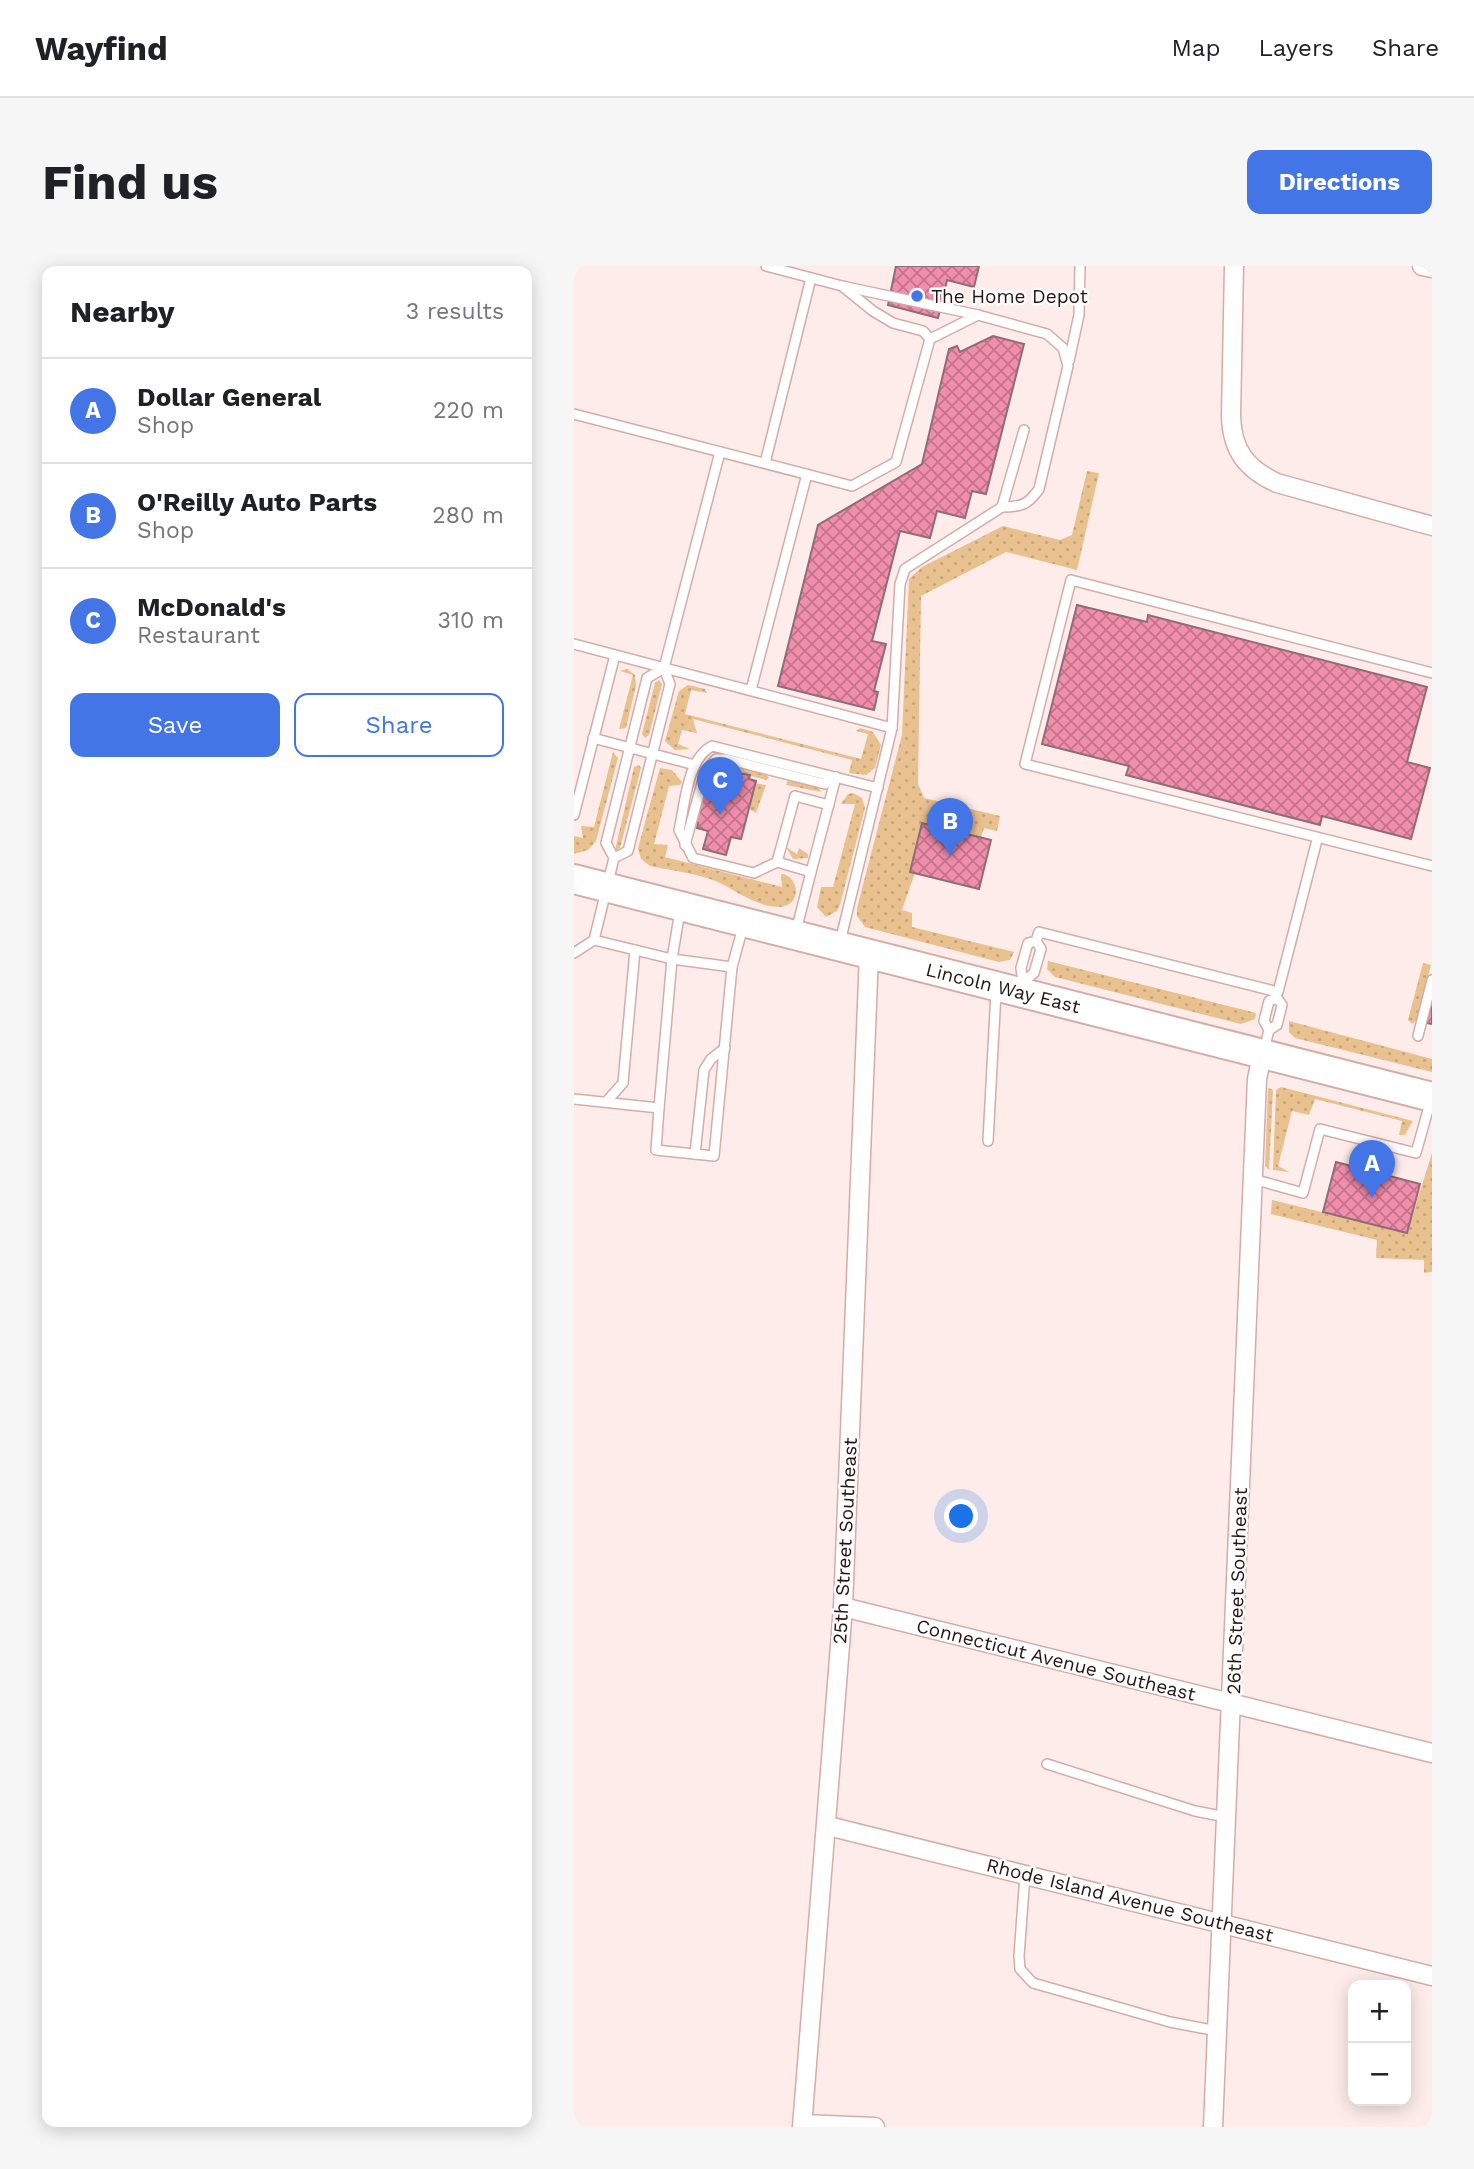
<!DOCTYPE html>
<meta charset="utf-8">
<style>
:root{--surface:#fff;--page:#f6f6f6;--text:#202124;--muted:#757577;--line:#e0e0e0;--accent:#4375e6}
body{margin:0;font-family:"Work Sans",sans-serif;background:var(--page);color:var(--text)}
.controls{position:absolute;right:21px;bottom:21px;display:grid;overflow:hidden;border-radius:14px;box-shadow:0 4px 18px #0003}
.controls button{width:63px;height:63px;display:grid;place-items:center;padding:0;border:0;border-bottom:2px solid var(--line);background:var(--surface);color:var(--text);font:35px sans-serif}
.you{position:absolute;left:388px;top:1251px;width:24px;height:24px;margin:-18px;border:5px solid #fff;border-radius:50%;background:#1a73e8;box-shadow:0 0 0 10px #1a73e833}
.badge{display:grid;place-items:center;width:46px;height:46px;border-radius:50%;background:var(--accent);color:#fff;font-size:23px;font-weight:700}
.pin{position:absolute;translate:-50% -58px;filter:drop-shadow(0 2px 4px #0008)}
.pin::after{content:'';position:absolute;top:37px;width:24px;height:21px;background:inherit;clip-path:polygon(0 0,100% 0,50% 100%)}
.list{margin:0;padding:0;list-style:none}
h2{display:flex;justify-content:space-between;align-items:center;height:91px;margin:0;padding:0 28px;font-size:30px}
h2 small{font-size:23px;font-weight:400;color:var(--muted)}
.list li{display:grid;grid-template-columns:46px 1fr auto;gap:21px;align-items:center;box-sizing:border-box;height:105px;padding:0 28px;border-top:2px solid var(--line)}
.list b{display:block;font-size:26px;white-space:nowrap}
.list p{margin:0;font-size:23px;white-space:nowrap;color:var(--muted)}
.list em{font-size:23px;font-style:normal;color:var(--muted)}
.actions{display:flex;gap:14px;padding:21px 28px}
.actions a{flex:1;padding:16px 0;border:2px solid var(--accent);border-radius:14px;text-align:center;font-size:24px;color:var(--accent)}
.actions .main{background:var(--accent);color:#fff}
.map{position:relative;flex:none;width:858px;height:1861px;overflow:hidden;border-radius:14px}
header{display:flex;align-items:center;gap:42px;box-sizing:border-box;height:98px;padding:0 35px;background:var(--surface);border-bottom:2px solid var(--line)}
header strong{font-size:33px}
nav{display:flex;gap:38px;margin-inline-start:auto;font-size:24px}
.intro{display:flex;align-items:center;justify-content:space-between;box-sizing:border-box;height:168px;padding:0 42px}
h1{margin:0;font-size:49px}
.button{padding:18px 32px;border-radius:14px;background:var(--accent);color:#fff;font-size:24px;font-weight:700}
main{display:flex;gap:42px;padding:0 42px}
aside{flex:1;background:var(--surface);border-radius:14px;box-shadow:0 4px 18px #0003}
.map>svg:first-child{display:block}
.grass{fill:url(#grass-dots)}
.building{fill:url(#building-cross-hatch);stroke:#916c76;stroke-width:2}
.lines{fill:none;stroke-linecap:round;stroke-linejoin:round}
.service-casing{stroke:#d4aca8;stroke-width:12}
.minor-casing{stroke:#d4aca8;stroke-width:21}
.primary-casing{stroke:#d4aca8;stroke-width:32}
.service{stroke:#fff;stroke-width:9}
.minor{stroke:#fff;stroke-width:18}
.primary{stroke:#fff;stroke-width:28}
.poi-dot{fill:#4375e6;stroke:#fefefe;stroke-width:2.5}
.labels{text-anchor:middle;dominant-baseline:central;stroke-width:5;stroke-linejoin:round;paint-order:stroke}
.poi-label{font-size:19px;fill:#241514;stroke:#fefefe;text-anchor:start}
.street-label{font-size:19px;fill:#241514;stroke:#fefefe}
</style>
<header>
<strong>Wayfind</strong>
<nav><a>Map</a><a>Layers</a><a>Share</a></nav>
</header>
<div class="intro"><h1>Find us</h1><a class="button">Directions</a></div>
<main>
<aside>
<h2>Nearby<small>3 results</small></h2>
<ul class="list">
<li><span class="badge">A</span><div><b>Dollar General</b><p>Shop</p></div><em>220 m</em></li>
<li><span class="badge">B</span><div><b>O'Reilly Auto Parts</b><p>Shop</p></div><em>280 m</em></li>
<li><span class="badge">C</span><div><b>McDonald's</b><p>Restaurant</p></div><em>310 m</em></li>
</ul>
<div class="actions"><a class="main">Save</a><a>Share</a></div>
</aside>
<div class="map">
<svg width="858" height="1861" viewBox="0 0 858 1861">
<defs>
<pattern id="grass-dots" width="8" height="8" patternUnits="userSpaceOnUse" patternTransform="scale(1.75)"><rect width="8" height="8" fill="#e8c18f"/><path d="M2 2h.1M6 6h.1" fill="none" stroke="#c7a57a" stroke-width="1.8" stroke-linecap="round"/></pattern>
<pattern id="building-cross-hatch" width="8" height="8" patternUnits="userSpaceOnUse" patternTransform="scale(1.75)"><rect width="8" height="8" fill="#f18eac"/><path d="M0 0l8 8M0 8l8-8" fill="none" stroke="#c3738b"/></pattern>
</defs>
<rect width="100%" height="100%" fill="#fdecea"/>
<!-- grass -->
<g class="grass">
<path d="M513,205L525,207L503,304L432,286L347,330L344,518L350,532L426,550L423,565L410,562L407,571L348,557L336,605L341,607L328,644L338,647V661L440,686L436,694L425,696L291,661L283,650V642L328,469L335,313L348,301L429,260L486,274L498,269Z"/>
<path d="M53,403L61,409L62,420L52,462L45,463L59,409L46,405Z"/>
<path d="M85,414L88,418L75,469L71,472L68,468L81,417Z"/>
<path d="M114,419L131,423L133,427L117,424L111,448L287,493L294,468L282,465L286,462L299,466L307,479L301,502L292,509L275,507L278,494L119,453L123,467L108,464L104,478L116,483L101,484L91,475L105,425Z"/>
<path d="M39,486L44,492L22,575L14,584L0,588V570L9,572L7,560L20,561Z"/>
<path d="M148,496L191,507L195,512L192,514L151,503L150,506L135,502Z"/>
<path d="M65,499L67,502L46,582L41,585L60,501Z"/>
<path d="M86,502L98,504L108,516L106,519L95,520L80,578L94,579L91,591L208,621L207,608H210C227,615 226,641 205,641C184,640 168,629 150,619C130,608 99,605 76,600L67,593L64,582Z"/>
<path d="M214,512L243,520L247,526L212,519Z"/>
<path d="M181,517L192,519L182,547L175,543Z"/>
<path d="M279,527L288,532L291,542L266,639L263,645L252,651L243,641L247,621H259L281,538H267L274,528Z"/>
<path d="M212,581L223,588L225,582L234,588V592L219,593Z"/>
<path d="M474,695L682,747L681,753L667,758L481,711L473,703Z"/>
<path d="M849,697L857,699L842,755L838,758L834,754Z"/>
<path d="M715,755L858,793V806L721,772L715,766Z"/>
<path d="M707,821L839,855L831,869H825L828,855L741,833L735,849L718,845L704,900L716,906L699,904L702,824Z"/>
<path d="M694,822L699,824L695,904L691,900Z"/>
<path d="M858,887V1006L850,1007V994L802,992L803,974L697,948L698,934L833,967Z"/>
</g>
<!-- building -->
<g class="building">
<path d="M322,0H405L400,21L373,14L364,52L314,39Z"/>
<path d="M419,70L450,78L412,228L398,225L391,252L363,245L356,272L326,265L298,375L312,378L300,425L304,426L300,444L204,420L244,259L348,198L375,83L383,80L386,86Z"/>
<path d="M503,339L573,356L574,349L853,421L833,496L856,502L837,573L748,550L746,559L552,509L555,500L468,478Z"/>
<path d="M135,502L176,509L175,513L182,515L167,573L157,571L152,589L129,583L134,565L123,562L124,557L118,555Z"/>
<path d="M348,557L417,574L405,623L336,606Z"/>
<path d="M858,734V758L852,757Z"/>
<path d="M762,896L846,918L833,967L749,946Z"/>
</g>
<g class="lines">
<defs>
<g id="service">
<path d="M192,0L268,20L299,45L319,57L349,65L356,73"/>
<path d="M268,20L404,49L473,68L489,82L494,100L465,223C454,239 447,241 428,241"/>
<path d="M495,95L505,49L506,0"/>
<path d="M0,148L278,220L322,196L356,73L404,49"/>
<path d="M191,197L237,12"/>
<path d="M0,378L318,462"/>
<path d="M90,402L146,186"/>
<path d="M858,407L497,314L451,498L858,600"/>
<path d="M177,424L233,208"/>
<path d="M19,472L121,499"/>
<path d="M262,511L237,606L203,596L180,607L119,592L105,564C111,538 113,493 138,480L304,522"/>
<path d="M0,549L41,389"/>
<path d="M111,579L131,506L142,493H152L251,518L262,511"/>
<path d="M203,596L221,530L255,539"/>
<path d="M222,665L237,606"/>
<path d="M20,674L98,693L158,701"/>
<path d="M462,675L454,677L447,702L449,716L460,707L467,683L462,675L465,666L704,726L743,574"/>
<path d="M266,676L318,462L326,318L331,303L428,241L450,164"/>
<path d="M0,687L20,674L40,592L32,577L73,412L90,402L96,418L54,585L40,592"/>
<path d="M844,770L858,714"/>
<path d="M690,784L695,764L690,755L695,735L703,732L708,739L703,759L695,764"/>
<path d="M0,833L85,842L98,693L106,645"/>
<path d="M32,836L49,817L61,684"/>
<path d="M85,842L82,884L140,890L158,701L169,661"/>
<path d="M414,875L422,726"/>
<path d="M121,888L130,804L137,793L151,782"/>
<path d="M679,913L729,927L746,863L842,887L857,833"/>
<path d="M473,1498L621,1545L652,1551"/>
<path d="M451,1609L445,1690L446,1703L459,1717L596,1756L643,1765"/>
</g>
<g id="minor">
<path d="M660,0L657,150C658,184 672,203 703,217L858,260"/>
<path d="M848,0L858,2"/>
<path d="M269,1341L858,1487"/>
<path d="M254,1560L858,1710"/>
<path d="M229,1858L301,1861"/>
<path d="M228,1861L269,1341L295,688"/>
<path d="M639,1861L683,813L688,789"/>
</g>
<path id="primary" d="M0,613L858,831"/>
</defs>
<!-- service casing -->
<use href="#service" class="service-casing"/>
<!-- minor casing -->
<use href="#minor" class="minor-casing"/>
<!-- primary casing -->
<use href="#primary" class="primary-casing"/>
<!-- service -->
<use href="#service" class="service"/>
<!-- minor -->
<use href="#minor" class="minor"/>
<!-- primary -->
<use href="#primary" class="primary"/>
</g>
<!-- markers -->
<circle class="poi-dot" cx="343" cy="30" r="7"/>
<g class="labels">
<!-- poi labels -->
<g class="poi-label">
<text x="357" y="30">The Home Depot</text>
</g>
<!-- street labels -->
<g class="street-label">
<text transform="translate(429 722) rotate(14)">Lincoln Way East</text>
<text transform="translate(271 1275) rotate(-87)">25th Street Southeast</text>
<text transform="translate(663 1325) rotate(-88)">26th Street Southeast</text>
<text transform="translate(482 1394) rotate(14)">Connecticut Avenue Southeast</text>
<text transform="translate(556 1634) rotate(14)">Rhode Island Avenue Southeast</text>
</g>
</g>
</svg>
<div class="controls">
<button>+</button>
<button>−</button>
</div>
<div class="you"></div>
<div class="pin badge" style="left:798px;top:932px">A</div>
<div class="pin badge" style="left:376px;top:590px">B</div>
<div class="pin badge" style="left:146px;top:549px">C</div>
</div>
</main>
